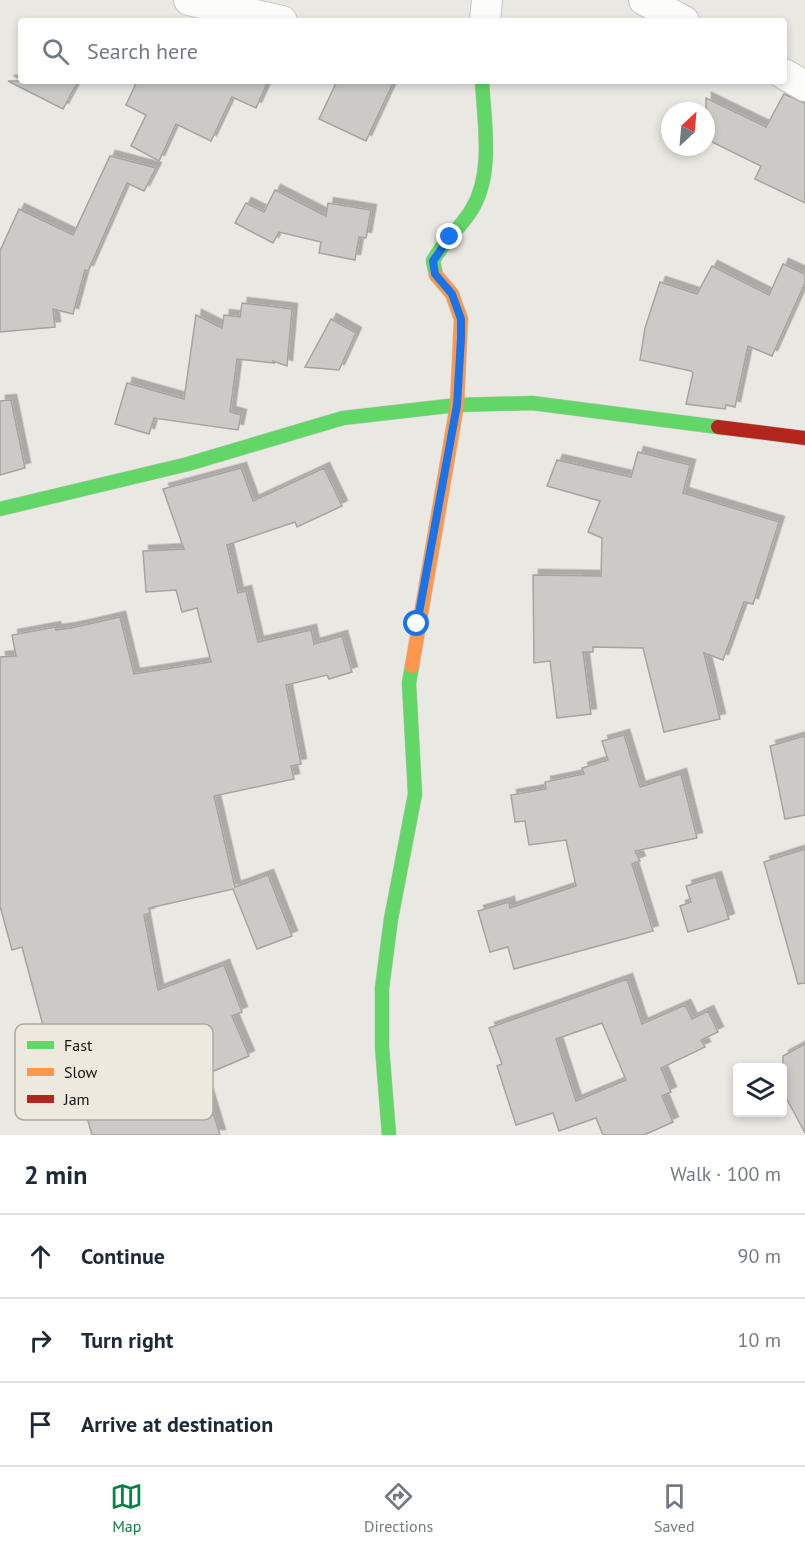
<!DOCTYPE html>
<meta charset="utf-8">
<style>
:root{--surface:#fff;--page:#f6f6f7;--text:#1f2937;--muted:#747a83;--line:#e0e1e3;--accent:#0b8043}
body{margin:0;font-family:"PT Sans",sans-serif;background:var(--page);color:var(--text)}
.controls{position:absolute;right:18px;bottom:18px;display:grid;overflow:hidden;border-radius:6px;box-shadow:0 3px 9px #0003}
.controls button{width:54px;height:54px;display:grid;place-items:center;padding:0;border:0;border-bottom:2px solid var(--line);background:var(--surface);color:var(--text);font:30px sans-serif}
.compass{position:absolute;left:661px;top:102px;width:54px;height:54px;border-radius:50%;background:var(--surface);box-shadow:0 3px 9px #0003;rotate:26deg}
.stop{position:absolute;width:18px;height:18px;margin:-14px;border:4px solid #1a73e8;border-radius:50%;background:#fff}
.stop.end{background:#1a73e8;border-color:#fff;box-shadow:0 2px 6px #0008}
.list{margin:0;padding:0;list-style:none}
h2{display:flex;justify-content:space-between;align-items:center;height:78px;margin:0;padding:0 24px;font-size:26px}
h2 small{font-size:20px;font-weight:400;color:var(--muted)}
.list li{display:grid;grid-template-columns:39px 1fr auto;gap:18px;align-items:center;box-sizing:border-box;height:84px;padding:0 24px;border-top:2px solid var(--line)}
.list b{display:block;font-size:22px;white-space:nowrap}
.list em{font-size:20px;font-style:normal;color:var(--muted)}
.icon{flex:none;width:33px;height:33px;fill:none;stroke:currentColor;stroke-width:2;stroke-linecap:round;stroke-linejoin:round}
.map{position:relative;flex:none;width:805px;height:1135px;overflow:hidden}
.search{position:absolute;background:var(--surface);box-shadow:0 3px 9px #0003;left:18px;right:18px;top:18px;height:66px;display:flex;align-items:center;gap:15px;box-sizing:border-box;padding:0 21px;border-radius:6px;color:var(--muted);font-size:22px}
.sheet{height:330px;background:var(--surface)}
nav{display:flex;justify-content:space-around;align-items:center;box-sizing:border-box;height:84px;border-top:2px solid var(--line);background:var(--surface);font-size:16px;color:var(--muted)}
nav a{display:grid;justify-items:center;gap:3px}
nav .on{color:var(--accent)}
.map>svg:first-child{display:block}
.building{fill:#cccac6;stroke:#a5a49f;stroke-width:1.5;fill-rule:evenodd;filter:url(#shadow)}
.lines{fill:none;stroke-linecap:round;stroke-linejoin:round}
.street-casing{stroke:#c7c5c1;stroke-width:32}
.fast-casing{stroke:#c7c5c1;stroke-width:15}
.slow-casing{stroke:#c7c5c1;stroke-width:15}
.jam-casing{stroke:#c7c5c1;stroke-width:15}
.street{stroke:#fcfcfb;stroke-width:30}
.fast{stroke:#63d668;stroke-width:14}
.slow{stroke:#ff974d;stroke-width:14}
.jam{stroke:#b3261e;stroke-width:14}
.route{stroke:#1a73e8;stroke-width:8}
.key{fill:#eee9df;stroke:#aea9a2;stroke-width:1.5}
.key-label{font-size:16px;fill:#171512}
</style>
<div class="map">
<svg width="805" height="1135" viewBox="0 0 805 1135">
<defs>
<filter id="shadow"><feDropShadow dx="5.5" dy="-5.5" stdDeviation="0" flood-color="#0004"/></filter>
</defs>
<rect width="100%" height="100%" fill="#eae8e2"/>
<!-- building -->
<g class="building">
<path d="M8,81H78L63,109Z"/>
<path d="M137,81H268L256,108L232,97L211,141L176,124L159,161L131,146L146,115L126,105Z"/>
<path d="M337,81H394L366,141L319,119Z"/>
<path d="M784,94L805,103V203L755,179L761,166L706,139V98L766,127Z"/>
<path d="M110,156L156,168L144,191L127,183L88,271L85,270L73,314L53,309L55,327L0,332V251L19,209L73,235Z"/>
<path d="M275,190L326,216L328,203L371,210L366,238L359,237L355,260L319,253L321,242L279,232L273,243L235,223L246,203L264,212Z"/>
<path d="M783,264L805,274V283L772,356L748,346L735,407L726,405L725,409L686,404L693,373L691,371L640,360L645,328L660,282L697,294L712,266L769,295Z"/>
<path d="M242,303L292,309L287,366L273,361L274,363L237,359L230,412L241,415L238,430L154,418L149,434L115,424L127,383L184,399L196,315L222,328L224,315L240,317Z"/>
<path d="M331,319L356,333L339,370L305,367Z"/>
<path d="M11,400L25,468L0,475V401Z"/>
<path d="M638,452L690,465L683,493L779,522L753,604L744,602L723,660L704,653L720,719L664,732L643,648L593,647V652H583L591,714L557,718L550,661L534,663L533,575L601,576L602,538L588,532L600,501L547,486L557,460L631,477Z"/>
<path d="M241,468L253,501L324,468L342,506L297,527L295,522L227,545L238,593L246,591L258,642L311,630L314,644L342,636L352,672L329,679L327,675L286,685L301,764L291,766L294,779L214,796L235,887L268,875L292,936L257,949L233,889L149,908L150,913L144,915L158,990L224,965L242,1012L232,1016L249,1056L202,1076L220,1135H92L82,1100L64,1104L22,947L12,950L0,906V657L16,656L12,635L55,627L56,630L71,628L120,617L134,674L211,662L197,608L182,612L176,590L146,592L143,551L184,549L163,489Z"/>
<path d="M624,735L640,787L681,774L697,838L635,851L640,861L632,864L653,931L514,969L508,947L490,952L478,911L509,902L510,908L576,886L566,840L529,845L525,821L515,822L511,795L546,789L545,782L584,774L582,768L608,760L602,741Z"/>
<path d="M805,736V815L785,819L770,746Z"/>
<path d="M805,849V983L798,984L764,862Z"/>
<path d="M716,877L729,919L688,932L680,906L691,902L686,886Z"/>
<path d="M627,979L642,1024L685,1005L692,1019L708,1011L718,1032L701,1040L705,1047L661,1068L671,1092L662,1096L673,1122L644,1135H603L596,1118L559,1131L553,1113L516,1125L497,1066L502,1064L489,1028ZM602,1023L626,1080L576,1101L556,1039Z"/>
<path d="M805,1044V1133L783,1092V1056Z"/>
</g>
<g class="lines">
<defs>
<g id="street">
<path d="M189,0L282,21"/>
<path d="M644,0L684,21"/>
<path d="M485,21L487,0"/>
<path d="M784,74L805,86"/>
</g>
<g id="fast">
<path d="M436,275L433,261C443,241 461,228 472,209C494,173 484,121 482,81"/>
<path d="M0,509L188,464L343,418L457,405L532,403L718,427"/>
<path d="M389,1135L382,1047V988L391,919L415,794L409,683L412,666"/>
</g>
<path id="slow" d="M412,666L457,405L461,319L452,294L436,275"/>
<path id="jam" d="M718,427L805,438"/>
</defs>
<!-- street casing -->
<use href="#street" class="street-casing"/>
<!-- fast casing -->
<use href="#fast" class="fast-casing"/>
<!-- slow casing -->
<use href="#slow" class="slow-casing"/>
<!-- jam casing -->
<use href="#jam" class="jam-casing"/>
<!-- street -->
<use href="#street" class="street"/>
<!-- fast -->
<use href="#fast" class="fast"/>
<!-- slow -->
<use href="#slow" class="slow"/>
<!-- jam -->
<use href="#jam" class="jam"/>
</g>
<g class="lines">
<!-- route -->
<path class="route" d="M417,624L457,405L461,338V319L452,294L435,274L433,261L450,237"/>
</g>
<!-- legend -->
<rect x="15" y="1024" width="198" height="96" rx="9" class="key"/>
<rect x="27" y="1041" width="27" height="8" fill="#63d668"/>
<rect x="27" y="1068" width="27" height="8" fill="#ff974d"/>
<rect x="27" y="1095" width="27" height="8" fill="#b3261e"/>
<g class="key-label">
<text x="64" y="1051">Fast</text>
<text x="64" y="1078">Slow</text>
<text x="64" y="1105">Jam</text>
</g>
</svg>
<div class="controls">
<button><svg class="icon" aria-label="layers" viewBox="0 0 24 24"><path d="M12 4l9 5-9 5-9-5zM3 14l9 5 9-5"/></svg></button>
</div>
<svg class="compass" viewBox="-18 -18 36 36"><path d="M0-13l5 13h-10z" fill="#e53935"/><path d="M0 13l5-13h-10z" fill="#747a83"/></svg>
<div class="stop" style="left:417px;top:624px"></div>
<div class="stop end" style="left:450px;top:237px"></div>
<div class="search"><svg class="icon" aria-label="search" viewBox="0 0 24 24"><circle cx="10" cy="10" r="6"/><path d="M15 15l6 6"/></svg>Search here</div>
</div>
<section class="sheet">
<h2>2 min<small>Walk · 100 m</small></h2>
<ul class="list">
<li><svg class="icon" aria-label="ahead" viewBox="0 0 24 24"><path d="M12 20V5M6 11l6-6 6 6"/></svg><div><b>Continue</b></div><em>90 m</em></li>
<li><svg class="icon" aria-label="right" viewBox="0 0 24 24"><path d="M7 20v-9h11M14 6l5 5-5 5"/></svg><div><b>Turn right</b></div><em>10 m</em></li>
<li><svg class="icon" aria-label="arrive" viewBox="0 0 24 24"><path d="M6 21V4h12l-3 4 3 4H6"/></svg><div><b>Arrive at destination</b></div></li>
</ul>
</section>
<nav>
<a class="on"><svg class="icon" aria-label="map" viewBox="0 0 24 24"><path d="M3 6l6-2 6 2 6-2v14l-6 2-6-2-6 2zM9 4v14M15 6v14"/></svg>Map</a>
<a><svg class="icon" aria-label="directions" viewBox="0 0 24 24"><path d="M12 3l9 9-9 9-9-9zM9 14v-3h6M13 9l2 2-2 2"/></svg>Directions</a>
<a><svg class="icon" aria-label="saved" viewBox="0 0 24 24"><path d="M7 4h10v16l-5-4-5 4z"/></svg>Saved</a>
</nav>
